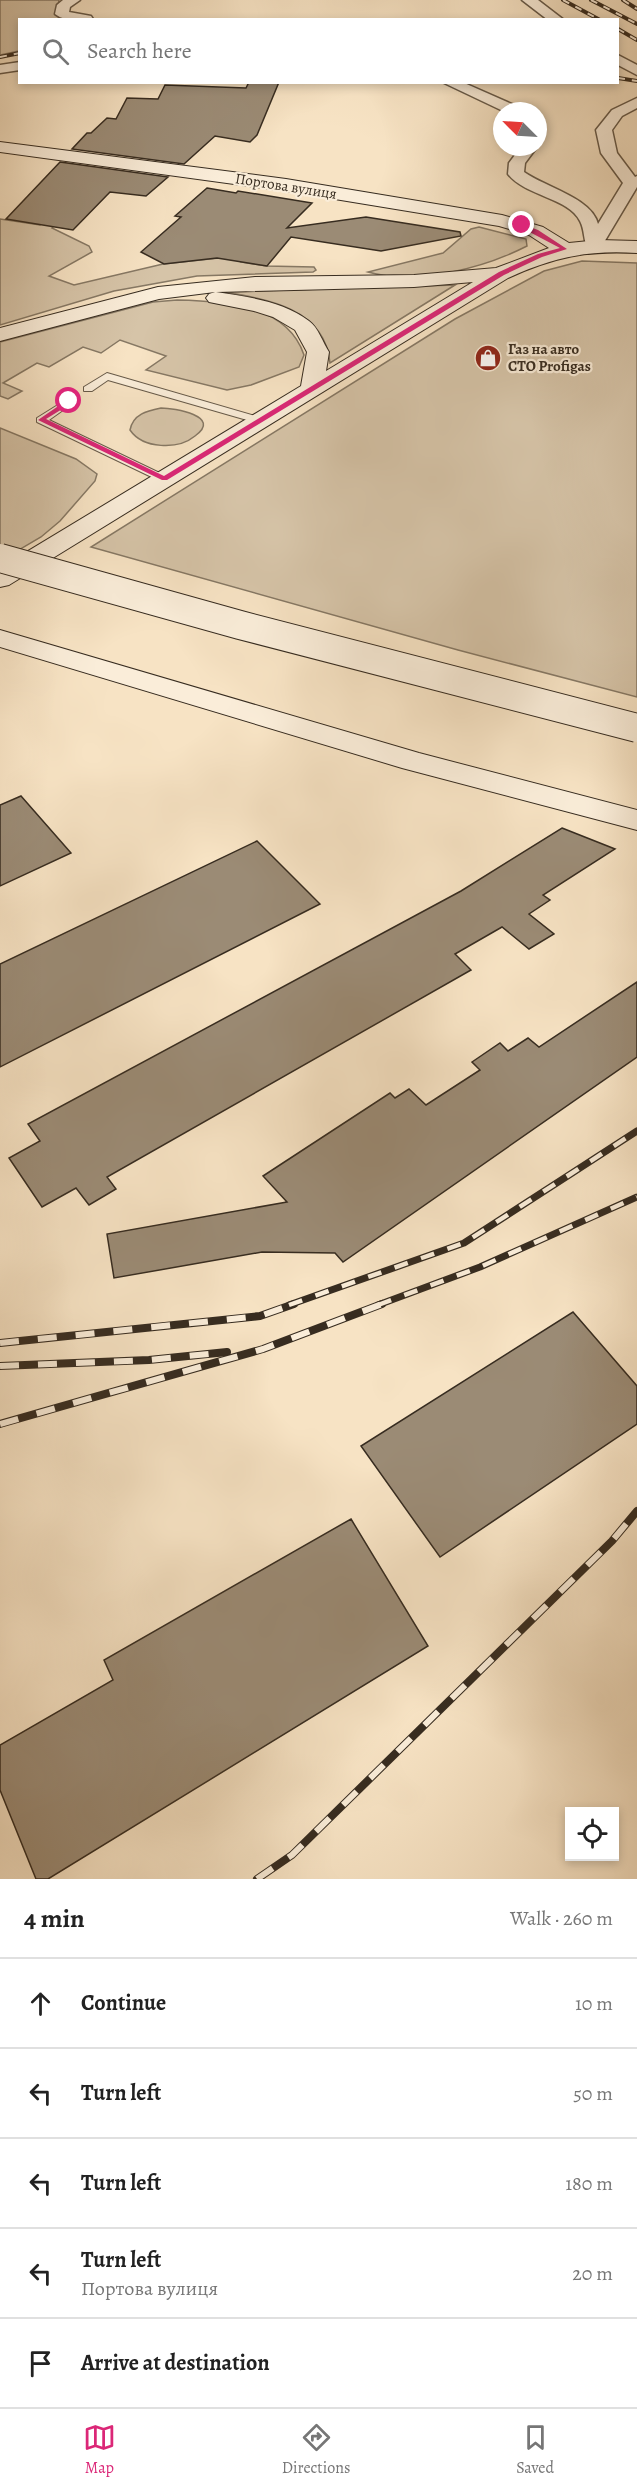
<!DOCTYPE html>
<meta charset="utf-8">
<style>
:root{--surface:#fff;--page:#f6f6f6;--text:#222;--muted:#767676;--line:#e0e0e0;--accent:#db2777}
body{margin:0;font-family:Alegreya,serif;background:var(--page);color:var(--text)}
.controls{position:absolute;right:18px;bottom:18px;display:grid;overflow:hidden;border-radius:0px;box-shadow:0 3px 9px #0003}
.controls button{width:54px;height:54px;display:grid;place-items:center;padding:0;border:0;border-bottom:2px solid var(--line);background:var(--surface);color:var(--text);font:30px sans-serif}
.compass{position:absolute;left:493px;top:102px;width:54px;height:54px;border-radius:50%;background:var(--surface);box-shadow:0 3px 9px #0003;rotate:294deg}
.stop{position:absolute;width:18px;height:18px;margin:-14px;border:4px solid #db2777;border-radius:50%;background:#fff}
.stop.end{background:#db2777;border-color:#fff;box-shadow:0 2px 6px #0008}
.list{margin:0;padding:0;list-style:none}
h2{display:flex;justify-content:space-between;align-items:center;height:78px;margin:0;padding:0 24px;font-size:26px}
h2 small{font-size:20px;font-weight:400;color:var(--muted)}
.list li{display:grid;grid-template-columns:39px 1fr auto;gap:18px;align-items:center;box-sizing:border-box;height:90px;padding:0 24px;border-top:2px solid var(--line)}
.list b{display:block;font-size:22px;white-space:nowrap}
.list p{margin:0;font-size:20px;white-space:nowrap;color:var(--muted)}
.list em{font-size:20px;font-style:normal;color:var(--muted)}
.icon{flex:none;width:33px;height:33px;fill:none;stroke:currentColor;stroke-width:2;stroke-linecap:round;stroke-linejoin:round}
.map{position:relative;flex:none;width:637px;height:1879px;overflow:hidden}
.search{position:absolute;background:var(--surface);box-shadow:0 3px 9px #0003;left:18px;right:18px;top:18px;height:66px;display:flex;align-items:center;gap:15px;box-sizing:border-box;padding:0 21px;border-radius:0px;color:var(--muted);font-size:22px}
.sheet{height:528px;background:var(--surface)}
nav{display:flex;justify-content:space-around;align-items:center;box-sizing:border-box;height:84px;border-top:2px solid var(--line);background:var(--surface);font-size:16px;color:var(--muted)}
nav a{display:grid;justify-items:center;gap:3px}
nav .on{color:var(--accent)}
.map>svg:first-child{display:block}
.green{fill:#d6c4a8;stroke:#867864;stroke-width:1.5}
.building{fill:#9b8b75;stroke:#372c20;stroke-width:1.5}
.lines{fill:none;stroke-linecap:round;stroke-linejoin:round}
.lane-casing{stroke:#675a49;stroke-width:2}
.street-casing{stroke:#675a49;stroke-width:3}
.secondary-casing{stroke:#372c20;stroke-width:2}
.lane{fill:#faedd9;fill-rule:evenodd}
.street{fill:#faedd9;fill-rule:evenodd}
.secondary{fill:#faedd9;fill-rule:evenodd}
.rail-far2-casing{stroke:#372c20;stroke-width:4}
.rail-far1-casing{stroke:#372c20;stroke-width:7}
.rail-casing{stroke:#372c20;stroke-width:8}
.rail-far2{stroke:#faedd9;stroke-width:2;stroke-dasharray:7;stroke-linecap:butt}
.rail-far1{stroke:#faedd9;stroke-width:4.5;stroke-dasharray:14;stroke-linecap:butt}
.rail{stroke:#faedd9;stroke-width:6;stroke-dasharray:19;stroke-linecap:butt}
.secondary-bridge-casing{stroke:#372c20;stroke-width:30;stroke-linecap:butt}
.secondary-bridge{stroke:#faedd9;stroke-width:28}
.route{fill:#db2777}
.labels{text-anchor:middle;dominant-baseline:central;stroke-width:4.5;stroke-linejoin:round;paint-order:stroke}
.far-street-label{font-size:15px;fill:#372c20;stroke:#faedd9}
.far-poi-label{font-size:15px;font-weight:bold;fill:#372c20;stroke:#faedd9;text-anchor:start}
</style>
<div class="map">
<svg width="637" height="1879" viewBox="0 0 637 1879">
<rect width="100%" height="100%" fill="#f7e3c4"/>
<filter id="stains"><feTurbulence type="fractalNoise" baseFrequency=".00333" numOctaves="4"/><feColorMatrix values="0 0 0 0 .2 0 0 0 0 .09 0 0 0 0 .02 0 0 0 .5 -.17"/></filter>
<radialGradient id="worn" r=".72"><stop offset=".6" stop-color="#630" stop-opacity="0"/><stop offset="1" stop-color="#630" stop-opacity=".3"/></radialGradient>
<!-- green -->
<g class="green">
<path d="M0,0H59L57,15L71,19L20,20L19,51L0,55Z"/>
<path d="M0,219L40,225L46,219L59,221L52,228L89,246L92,252L49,276L74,285L163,264L247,255L241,262L266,266L314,267L316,270L313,272L197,276L114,291L0,325Z"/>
<path d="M479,227L526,239L527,246C484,268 417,286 368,272L443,253L471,229Z"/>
<path d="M582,261L637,263V697L458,650L91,547L455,319L544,271Z"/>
<path d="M455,285L330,363C325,308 267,299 223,292Z"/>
<path d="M177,300C223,301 287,304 304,355L299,367L251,385L227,390L146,370L166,356L120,340L101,353L83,347L49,367L37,363L3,383L22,391L8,399L0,396V342L153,302Z"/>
<path d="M161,408C174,408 223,416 195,436C178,450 143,449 130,430C133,414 147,411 161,408Z"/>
<path d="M0,428L76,459L97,474L95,481L60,521L41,537L0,561Z"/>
</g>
<!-- building -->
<g class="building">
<path d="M249,82H279L257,135L250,142L215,136L184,164L72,149L87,133H91L107,118L116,119L127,98L158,99L165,85L246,88Z"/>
<path d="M60,162L168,177L146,196L110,192L73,230L6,219Z"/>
<path d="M207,188L236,193L238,191L312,203L287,228L366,217L460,232L461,236L381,251L291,237L267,266L217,258L164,264L141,252L181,217L175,216Z"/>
<path d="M21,796L71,853L0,886V805Z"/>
<path d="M562,828L615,849L543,895L550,900L529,914L554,934L529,949L502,927L455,954L471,970L107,1177L116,1189L89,1205L76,1188L42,1207L9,1158L40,1141L28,1124L461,891Z"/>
<path d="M257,841L320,904L0,1067V964Z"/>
<path d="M637,982V1057L343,1262L335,1253L262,1252L114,1278L107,1234L287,1202L263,1176L390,1093L395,1098L409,1089L426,1105L480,1070L472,1062L500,1043L508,1051L528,1038L539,1047Z"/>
<path d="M573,1312L637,1386V1424L440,1557L361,1446Z"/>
<path d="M351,1519L428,1646L48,1879H36L0,1790V1745L113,1680L104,1660Z"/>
</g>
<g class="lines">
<defs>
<g id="lane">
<path d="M107,373L262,418L263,420L254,422L108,380L92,391H84V387Z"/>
<path d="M69,398L74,401L73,403L49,420L168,477V481H160L37,422V418Z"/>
</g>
<g id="street">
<path d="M63,0H80L70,7L69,12L91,16L93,19C81,20 65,22 55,14L57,5Z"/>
<path d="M522,0H538L564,20H548Z"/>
<path d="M618,55L637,65V75L618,65Z"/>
<path d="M20,62V70L0,73V65Z"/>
<path d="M442,82H462L521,108L523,111H503Z"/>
<path d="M637,98V108L622,116L612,130L617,153L635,177L637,176V187L600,249H588C583,240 585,230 580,221C569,198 525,196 508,174L509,163L521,147H537L525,163L524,172C545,187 592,198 598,224L623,183L601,153L596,130L612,110Z"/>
</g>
<g id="secondary">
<path d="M0,142L286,179L502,215L543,227L569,243L599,240L637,241V253C587,250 554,257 508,278L9,585L0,587V568L301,386L307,352L295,330L273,317L254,311L209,302L206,298L209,294L215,292L159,299L0,341V328L158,287L255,277L414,275L496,268L549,248L529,235L499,226L286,191L0,152ZM473,282L326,371L329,352C323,343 318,327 309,321C283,301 248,297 216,292L414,287Z"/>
<path d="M0,630L419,753L637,810V830L402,768L0,647Z"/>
</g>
</defs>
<!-- lane casing -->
<use href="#lane" class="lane-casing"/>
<!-- street casing -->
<use href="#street" class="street-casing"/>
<!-- secondary casing -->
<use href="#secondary" class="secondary-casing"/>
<!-- lane -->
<use href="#lane" class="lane"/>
<!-- street -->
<use href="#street" class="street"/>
<!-- secondary -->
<use href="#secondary" class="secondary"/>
<defs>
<g id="rail-far2">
<path d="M563,0L600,20"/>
<path d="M591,0L637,24"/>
<path d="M623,0L637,9"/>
<path d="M618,29L637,40"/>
<path d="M0,57L20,53"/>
<path d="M618,78L637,81"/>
</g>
<g id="rail-far1">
<path d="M289,1305L464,1243L637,1131"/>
<path d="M378,1305L480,1267L637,1197"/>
</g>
<g id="rail">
<path d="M0,1343L260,1316L294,1304"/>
<path d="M0,1366L149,1360L227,1352"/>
<path d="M0,1424L263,1349L382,1304"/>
<path d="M257,1879L292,1855L612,1541L637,1511"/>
</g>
</defs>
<!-- rail-far2 casing -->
<use href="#rail-far2" class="rail-far2-casing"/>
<!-- rail-far1 casing -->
<use href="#rail-far1" class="rail-far1-casing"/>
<!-- rail casing -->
<use href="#rail" class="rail-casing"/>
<!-- rail-far2 -->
<use href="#rail-far2" class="rail-far2"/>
<!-- rail-far1 -->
<use href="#rail-far1" class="rail-far1"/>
<!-- rail -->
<use href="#rail" class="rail"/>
<defs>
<path id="secondary-bridge" d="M0,558L240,625L637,728"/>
</defs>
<!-- secondary-bridge casing -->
<use href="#secondary-bridge" class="secondary-bridge-casing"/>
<!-- secondary-bridge -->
<use href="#secondary-bridge" class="secondary-bridge"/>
</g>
<!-- route -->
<path class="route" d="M522,224L538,230L567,249L542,257L504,275L167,480H162L38,420L67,400H72V403L46,419L164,476L499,272L538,254L560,248L520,227Z"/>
<!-- icons -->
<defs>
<symbol id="shop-disc" viewBox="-11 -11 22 22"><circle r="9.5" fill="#8f2418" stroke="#faedd9"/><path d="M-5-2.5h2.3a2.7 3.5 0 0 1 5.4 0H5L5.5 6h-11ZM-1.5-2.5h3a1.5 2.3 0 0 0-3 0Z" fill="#fff"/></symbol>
</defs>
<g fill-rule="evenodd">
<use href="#shop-disc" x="473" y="343" width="30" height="30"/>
</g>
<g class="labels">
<!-- far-street labels -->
<g class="far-street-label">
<text transform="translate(286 186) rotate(9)">Портова вулиця</text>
</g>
<!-- far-poi labels -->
<g class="far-poi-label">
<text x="508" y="349">Газ на авто<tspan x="508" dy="17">СТО Profigas</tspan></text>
</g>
</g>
<rect width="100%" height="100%" filter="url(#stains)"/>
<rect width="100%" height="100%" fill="url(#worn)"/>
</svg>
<div class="controls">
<button><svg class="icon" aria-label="locate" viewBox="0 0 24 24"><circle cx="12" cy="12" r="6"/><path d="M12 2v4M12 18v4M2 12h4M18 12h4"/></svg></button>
</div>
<svg class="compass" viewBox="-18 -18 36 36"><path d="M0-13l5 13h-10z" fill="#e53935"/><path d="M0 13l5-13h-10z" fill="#767676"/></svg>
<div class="stop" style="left:69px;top:401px"></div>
<div class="stop end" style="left:522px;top:225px"></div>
<div class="search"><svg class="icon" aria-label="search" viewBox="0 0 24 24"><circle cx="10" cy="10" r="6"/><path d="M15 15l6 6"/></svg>Search here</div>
</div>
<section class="sheet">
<h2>4 min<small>Walk · 260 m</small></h2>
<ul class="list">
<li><svg class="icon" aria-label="ahead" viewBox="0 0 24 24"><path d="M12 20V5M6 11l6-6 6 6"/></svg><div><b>Continue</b></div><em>10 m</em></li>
<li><svg class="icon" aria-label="left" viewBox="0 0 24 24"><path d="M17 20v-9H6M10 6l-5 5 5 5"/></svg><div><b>Turn left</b></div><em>50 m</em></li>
<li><svg class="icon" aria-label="left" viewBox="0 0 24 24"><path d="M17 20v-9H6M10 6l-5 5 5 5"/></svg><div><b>Turn left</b></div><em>180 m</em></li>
<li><svg class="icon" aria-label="left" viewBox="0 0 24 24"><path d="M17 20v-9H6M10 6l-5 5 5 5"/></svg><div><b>Turn left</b><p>Портова вулиця</p></div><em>20 m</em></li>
<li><svg class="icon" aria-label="arrive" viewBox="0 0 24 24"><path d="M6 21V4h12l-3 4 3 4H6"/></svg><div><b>Arrive at destination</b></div></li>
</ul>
</section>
<nav>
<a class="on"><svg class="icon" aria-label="map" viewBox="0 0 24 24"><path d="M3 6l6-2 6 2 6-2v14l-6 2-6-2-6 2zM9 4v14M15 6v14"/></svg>Map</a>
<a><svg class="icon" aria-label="directions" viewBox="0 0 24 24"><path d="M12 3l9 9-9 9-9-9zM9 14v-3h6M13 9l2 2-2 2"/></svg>Directions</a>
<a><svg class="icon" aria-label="saved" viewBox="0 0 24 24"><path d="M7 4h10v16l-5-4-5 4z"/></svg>Saved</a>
</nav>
